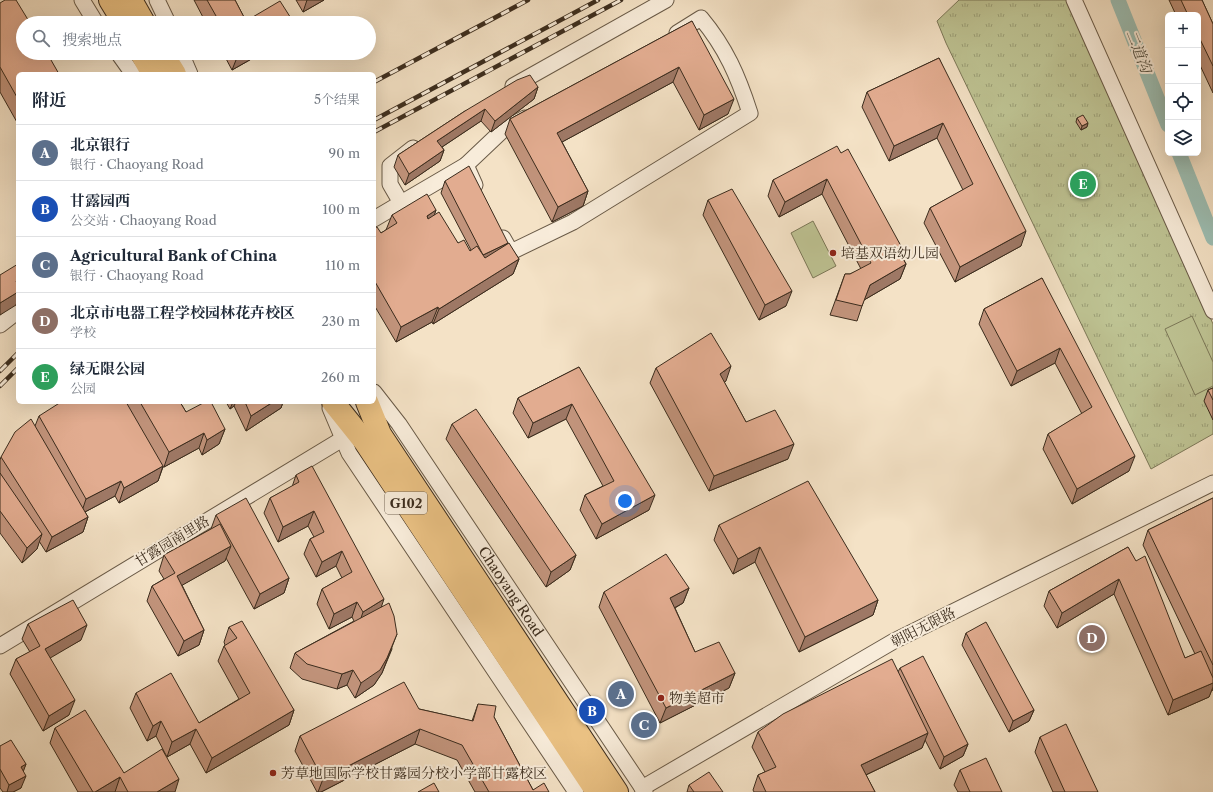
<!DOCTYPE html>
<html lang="zh">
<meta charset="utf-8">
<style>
:root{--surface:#fff;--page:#f6f6f7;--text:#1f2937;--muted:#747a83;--line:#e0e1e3;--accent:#8f2418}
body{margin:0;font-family:"Libre Caslon Text","Noto Serif SC",serif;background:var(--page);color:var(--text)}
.controls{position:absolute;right:12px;top:12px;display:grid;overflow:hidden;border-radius:6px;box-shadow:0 4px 16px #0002}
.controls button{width:36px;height:36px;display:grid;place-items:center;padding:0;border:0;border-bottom:1px solid var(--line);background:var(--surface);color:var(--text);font:20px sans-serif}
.you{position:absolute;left:625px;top:501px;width:14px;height:14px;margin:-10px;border:3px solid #fff;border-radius:50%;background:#1a73e8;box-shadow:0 0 0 6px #1a73e833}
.badge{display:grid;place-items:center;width:26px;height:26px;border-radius:50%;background:var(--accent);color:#fff;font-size:13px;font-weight:700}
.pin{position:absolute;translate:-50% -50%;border:2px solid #fff;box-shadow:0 1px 4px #0006}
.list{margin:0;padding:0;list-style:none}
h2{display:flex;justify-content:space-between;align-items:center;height:52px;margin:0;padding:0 16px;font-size:17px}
h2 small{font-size:13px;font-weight:400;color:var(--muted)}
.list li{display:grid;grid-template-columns:26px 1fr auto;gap:12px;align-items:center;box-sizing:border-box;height:56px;padding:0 16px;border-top:1px solid var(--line)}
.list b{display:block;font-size:15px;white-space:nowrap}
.list p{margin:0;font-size:13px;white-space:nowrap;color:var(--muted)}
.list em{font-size:13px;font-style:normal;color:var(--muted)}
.icon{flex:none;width:22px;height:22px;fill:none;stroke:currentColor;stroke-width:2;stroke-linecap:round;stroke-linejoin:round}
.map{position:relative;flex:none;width:1213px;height:792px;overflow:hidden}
.search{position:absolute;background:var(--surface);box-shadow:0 4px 16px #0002;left:16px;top:16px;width:360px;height:44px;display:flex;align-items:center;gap:10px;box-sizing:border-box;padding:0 14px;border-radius:22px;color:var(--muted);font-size:15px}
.panel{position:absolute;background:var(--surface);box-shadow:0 4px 16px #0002;left:16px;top:72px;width:360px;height:332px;border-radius:6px}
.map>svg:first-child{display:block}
.park{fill:url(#park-tufts);stroke:#7c7858}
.pitch{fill:#bec393;stroke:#7c7858}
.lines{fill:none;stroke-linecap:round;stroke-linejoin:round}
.canal{stroke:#9cbeb3;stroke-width:15}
.minor-casing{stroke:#695a47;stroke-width:17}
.highway-casing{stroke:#3b2c1d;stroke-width:24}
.minor{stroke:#f8ecda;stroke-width:15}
.highway{stroke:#eac183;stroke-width:22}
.rail-casing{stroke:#3b2c1d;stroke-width:4.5}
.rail{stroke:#f8ecda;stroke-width:3;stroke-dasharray:9;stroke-linecap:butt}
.wall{fill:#c2947c;stroke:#3b2c1d}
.shaded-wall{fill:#9e7865;stroke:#3b2c1d}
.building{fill:#e2ac90;stroke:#3b2c1d}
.poi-dot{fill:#8f2418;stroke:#f8ecda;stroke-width:1.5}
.labels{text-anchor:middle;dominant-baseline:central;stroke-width:4;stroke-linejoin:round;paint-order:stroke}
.shield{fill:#f8ecda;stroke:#746656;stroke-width:1}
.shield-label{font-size:13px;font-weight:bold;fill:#3b2c1d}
.poi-label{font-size:14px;fill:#3b2c1d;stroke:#f8ecda;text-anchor:start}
.street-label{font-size:14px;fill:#3b2c1d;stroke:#f8ecda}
.water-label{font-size:15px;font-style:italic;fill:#535042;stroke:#f8ecda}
</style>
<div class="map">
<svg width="1213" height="792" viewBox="0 0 1213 792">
<defs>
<pattern id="park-tufts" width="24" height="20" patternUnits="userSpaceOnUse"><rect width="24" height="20" fill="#bec393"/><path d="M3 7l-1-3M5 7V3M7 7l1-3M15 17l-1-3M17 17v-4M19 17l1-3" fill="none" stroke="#9c9f77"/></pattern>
</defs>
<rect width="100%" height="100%" fill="#f4e2c6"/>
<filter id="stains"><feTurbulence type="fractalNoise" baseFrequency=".005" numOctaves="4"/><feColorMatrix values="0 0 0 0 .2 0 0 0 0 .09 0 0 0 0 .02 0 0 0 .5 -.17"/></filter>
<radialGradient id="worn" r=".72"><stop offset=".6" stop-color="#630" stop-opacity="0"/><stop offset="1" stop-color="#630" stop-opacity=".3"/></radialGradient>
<!-- park -->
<path class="park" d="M959,0H1071L1213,324V434L1151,469L946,43L937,21Z"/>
<!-- pitch -->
<g class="pitch">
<path d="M813,221L836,266L813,278L791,233Z"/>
<path d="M1192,316L1213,362V386L1195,395L1165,329Z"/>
</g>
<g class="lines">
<!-- canal -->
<g class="canal">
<path d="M1118,0L1168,125"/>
<path d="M1179,153L1213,238"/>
</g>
<defs>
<g id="minor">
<path d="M82,0L96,23"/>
<path d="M157,0L168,23"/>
<path d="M1074,0L1213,311"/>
<path d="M118,53L133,74"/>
<path d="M181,53L190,74"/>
<path d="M513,86L666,0"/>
<path d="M466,165L504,129L525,118"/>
<path d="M401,203L466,165L475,185"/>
<path d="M374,219L401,203L390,184V166L413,148"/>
<path d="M503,238L511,252L573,222L750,113C738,76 726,48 701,18L677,33"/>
<path d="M0,325L18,311"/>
<path id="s1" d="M374,392L399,424L645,792"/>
<path d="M330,408L349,453L576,792"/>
<path d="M0,646L344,438"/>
<path d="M642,788L894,641L1213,483"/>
</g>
<g id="highway">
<path d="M110,0L124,23"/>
<path d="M131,0L144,23"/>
<path d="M141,53L153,74"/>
<path d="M162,53L175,74"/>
<path d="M333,402L365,442L597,792"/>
<path d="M367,402L380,434L617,792"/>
</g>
</defs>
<!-- minor casing -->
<use href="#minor" class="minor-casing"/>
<!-- highway casing -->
<use href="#highway" class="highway-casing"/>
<!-- minor -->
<use href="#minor" class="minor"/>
<!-- highway -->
<use href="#highway" class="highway"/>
<defs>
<g id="rail">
<path d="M374,82L528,0"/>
<path d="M374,120L598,0"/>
<path d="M374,132L621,0"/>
<path d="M0,371L18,353"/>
<path d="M0,386L18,368"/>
</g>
</defs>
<!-- rail casing -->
<use href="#rail" class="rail-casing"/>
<!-- rail -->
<use href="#rail" class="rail"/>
</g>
<!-- wall -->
<g class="wall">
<path d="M194,0H235L246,21L294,23H206Z"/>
<path d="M296,0H324L303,12Z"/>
<path d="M1169,0H1202L1213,24V93L1198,61V15H1176Z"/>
<path d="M0,3L18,74V124L0,92Z"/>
<path d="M692,21L728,114L699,130L673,82L562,142L588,191L583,206L552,222L505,134L510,119Z"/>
<path d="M223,53H262L232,70Z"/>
<path d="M939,58L1021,246L955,282L924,223L930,208L963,190L937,138L889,161L862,107L867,92Z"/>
<path d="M538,87L534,99L491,132L481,121L442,147L444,150L440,161L405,185L394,167L398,155L465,111Z"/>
<path d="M1077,118L1087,127L1081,130L1076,122Z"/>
<path d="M841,153L901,246L899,251L906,264L900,279L864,300L857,321L830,315L845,274H850L861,269L822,194L779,217L768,196L773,180Z"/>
<path d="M445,181L508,243L519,259L513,274L433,324L432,322L396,342L374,305V228L381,233L386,230L392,215L436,210L434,215L458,243L470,251L471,250L441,193Z"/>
<path d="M708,200L786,306L759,320L703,215Z"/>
<path d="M1042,278L1129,471L1072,504L1043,449L1048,434L1082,414L1055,363L1011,386L979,324L984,309Z"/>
<path d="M579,367L649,510L596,539L580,510L585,495L603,486L566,419L528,438L513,413L518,398Z"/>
<path d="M656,368L726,381L724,382L746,422L788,459L709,491L650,383Z"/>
<path d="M1213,388V420L1204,401L1208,390Z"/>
<path d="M126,402H180L186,412L225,429L219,444L202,455L199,448L164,467H163L158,481L119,503L115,496L85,512L88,517L83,532L46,552L39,541L37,549L22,563L0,533V460L1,457L35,426L39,416Z"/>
<path d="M226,402H283L281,408L246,431L234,406L230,409Z"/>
<path d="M452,424L576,555L570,570L546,587L446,439Z"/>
<path d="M296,475L382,607L392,649L382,673L374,685L355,698L347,685L337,689L302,679L290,668L295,653L354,621L352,617L329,629L317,604L322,589L342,578L336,566L316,577L304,554L310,539L314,537L308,526L278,542L264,513L270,498L292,487Z"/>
<path d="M1213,498V691L1212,689L1209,697L1168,715L1114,594L1057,628L1044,606L1049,591L1128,547L1185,658L1195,654L1143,545L1148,530Z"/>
<path d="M216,515L289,578L284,593L254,609L226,558L225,561L182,585L204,630L199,645L178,656L147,601L152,586L164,579L159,571L164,555L211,529Z"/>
<path d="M719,525L878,600L873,615L799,652L755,562L733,574L714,540Z"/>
<path d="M689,588L683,603L675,608L695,652L735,673L729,688L660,723L599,607L604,592Z"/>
<path d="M28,624L81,640L50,657L69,715L43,731L10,674L16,659L30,652L22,639Z"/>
<path d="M229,627L294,710L289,725L206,773L190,744L167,757L156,736L147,741L130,708L136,693L199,723L239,699L218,661L224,646L225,645L224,642Z"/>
<path d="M966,633L1034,710L1029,721L1009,732L962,645Z"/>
<path d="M900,668L968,744L963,756L940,769L925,740L922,748L866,775L875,792H754L753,790L758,775L765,772L752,747L758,732L898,672Z"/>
<path d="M478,704L494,717L533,790L549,792H475L457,760L415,744L321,792H317L295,751L300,736L419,709L472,721Z"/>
<path d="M55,728L124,773L175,792H78L50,743Z"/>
<path d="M1040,737L1098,792H1053L1035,752Z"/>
<path d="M0,746L26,764L23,771L21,788L13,792H3L0,788Z"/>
<path d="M960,770L1002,792H958L954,785Z"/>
<path d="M689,785L723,792H687Z"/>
</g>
<!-- shaded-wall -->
<g class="shaded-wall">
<path d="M307,0H324L303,12Z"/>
<path d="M241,53H262L232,70L238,55Z"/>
<path d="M679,67L673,82L551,148L557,133Z"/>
<path d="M538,87L534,99L491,132L495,121Z"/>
<path d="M734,99L728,114L699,130L704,115Z"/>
<path d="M485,109L481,121L433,153L437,141Z"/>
<path d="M943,123L937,138L889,161L894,146Z"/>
<path d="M1088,123L1087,127L1081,130L1082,126Z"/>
<path d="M444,150L440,161L405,185L409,174Z"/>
<path d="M827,179L822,194L779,217L785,202Z"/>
<path d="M588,191L583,206L552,222L558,207Z"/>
<path d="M436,210L431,225L427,216Z"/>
<path d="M1026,231L1021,246L955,282L960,267Z"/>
<path d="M508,243L479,267L483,255Z"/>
<path d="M901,246L896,261L897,248Z"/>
<path d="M519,259L513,274L433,324L439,309Z"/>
<path d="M906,264L900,279L864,300L870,285Z"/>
<path d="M792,291L786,306L759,320L765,305Z"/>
<path d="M18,292V298L16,305L0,315V303Z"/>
<path d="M438,307L432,322L396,342L401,327Z"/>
<path d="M1060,348L1055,363L1011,386L1017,371Z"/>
<path d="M731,366L726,381L714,389L720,374Z"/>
<path d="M233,402H236L234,406L230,409Z"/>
<path d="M273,402H283L281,408L246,431L251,416Z"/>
<path d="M572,404L566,419L528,438L533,423Z"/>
<path d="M225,429L219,444L202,455L207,440Z"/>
<path d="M204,433L199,448L164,467L169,452Z"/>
<path d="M794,444L788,459L709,491L714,476Z"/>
<path d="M1135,456L1129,471L1072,504L1077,489Z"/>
<path d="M163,466L158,481L119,503L124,488Z"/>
<path d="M121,481L115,496L81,514L86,499Z"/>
<path d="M655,495L649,510L596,539L602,524Z"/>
<path d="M314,511L308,526L278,542L283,527Z"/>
<path d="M88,517L83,532L46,552L52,537Z"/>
<path d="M42,534L37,549L22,563L27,548Z"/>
<path d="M231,546L225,561L172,591L177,576Z"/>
<path d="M760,547L755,562L733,574L738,559Z"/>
<path d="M342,551L336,566L316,577L322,562Z"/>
<path d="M576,555L570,570L546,587L551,572Z"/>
<path d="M289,578L284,593L254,609L260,594Z"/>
<path d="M1119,579L1114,594L1057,628L1062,613Z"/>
<path d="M689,588L683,603L665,613L670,598Z"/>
<path d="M384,599L379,614L358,627L363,612Z"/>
<path d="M878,600L873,615L799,652L805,637Z"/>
<path d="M357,602L352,617L329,629L334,614Z"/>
<path d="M87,625L81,640L40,664L45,649Z"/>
<path d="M204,630L199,645L178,656L184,641Z"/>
<path d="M397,634L382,673L374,685L355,698L361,683Z"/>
<path d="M353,670L347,685L337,689L342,674Z"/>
<path d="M735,673L729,688L660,723L666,708Z"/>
<path d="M1213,683V687L1209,697L1168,715L1173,700Z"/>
<path d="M75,700L69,715L43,731L49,716Z"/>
<path d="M294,710L289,725L206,773L212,758Z"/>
<path d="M1034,710L1029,721L1009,732L1013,721Z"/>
<path d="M161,721L156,736L147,741L153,726Z"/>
<path d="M196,729L190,744L167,757L172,742Z"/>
<path d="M420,729L415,744L321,792H318L323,779Z"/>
<path d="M928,733L922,748L855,780L861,765Z"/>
<path d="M968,744L963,756L940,769L944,757Z"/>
<path d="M26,764L22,775L21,767Z"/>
<path d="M26,776L21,788L13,792H7L9,785Z"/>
<path d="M120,777L115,792H95Z"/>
<path d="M179,779L175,792H157Z"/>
</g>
<!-- building -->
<g class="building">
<path d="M5,0H16L30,23H23V53H47L59,74H18V99L0,67V3Z"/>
<path d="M207,0H235L246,21L280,1L294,23H220Z"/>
<path d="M1181,0H1202L1213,24V66L1198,35V15H1188Z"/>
<path d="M692,21L734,99L704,115L679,67L557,133L588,191L558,207L510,119Z"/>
<path d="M939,58L1026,231L960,267L930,208L973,184L943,123L894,146L867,92Z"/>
<path d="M530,75L538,87L495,121L485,109L437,141L444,150L409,174L398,155L465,111L517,80Z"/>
<path d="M1083,115L1088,123L1082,126L1077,118Z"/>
<path d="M837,146L841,153L848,149L901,246L897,248L906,264L870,285L862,306L836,300L845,274H850L871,263L827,179L785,202L773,180Z"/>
<path d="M469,166L508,243L483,255L445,181Z"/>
<path d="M732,189L792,291L765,305L708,200Z"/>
<path d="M427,194L436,210L427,216L428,219L439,212L458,243L464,240L470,251L477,246L485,258L509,243L519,259L439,309L438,307L401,327L374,280V228L377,227L381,233L397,223L392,215Z"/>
<path d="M18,264V280L16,281L18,285V292L0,303V275Z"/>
<path d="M1042,278L1135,456L1077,489L1048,434L1092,407L1060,348L1017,371L984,309Z"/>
<path d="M711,333L731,366L720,374L746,422L775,410L794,444L714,476L656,368Z"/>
<path d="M579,367L655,495L602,524L585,495L614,481L572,404L533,423L518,398Z"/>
<path d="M1213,388V400L1208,390Z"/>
<path d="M61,402H126L163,466L124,488L121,481L86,499L39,416Z"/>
<path d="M140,402H180L186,412L205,402H211L225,429L207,440L204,433L169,452Z"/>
<path d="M245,402H273L251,416Z"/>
<path d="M476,409L576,555L551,572L452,424Z"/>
<path d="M31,419L88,517L52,537L1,457L15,432Z"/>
<path d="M312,466L384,599L363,612L357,602L334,614L322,589L352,572L342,551L322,562L310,539L324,532L314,511L283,527L270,498L299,482L296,475Z"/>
<path d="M0,473L42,534L27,548L0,511Z"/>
<path d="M808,481L878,600L805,637L760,547L738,559L719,525Z"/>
<path d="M246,498L289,578L260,594L216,515Z"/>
<path d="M1213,498V665L1148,530Z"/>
<path d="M220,524L231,546L177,576L204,630L184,641L152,586L175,573L164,555Z"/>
<path d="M1128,547L1136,561L1145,556L1185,658L1201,651L1213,678V683L1173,700L1119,579L1062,613L1049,591Z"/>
<path d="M666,554L689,588L670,598L695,652L719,642L735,673L666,708L604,592Z"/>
<path d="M73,600L87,625L45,649L75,700L49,716L16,659L40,646L28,624Z"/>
<path d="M389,603L394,616L397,634L387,658L380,670L361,683L353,670L342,674L307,664L295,653Z"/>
<path d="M242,621L294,710L212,758L196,729L172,742L161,721L153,726L136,693L171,673L199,723L250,693L224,646L237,638L229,627Z"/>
<path d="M986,622L1034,710L1013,721L966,633Z"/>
<path d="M923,656L968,744L944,757L900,668Z"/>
<path d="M892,659L928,733L861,765L875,792H766L758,775L776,767L758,732L783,714Z"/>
<path d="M404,682L419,709L473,721L478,704L496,706L494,717L533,790L544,783L549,792H489L462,745L420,729L323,779L300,736Z"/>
<path d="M85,710L124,773L162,749L179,779L157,792H128L120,777L95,792H93L55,728Z"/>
<path d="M1066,724L1098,792H1065L1040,737Z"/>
<path d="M11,740L26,764L21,767L26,776L9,785L0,769V746Z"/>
<path d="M986,758L1002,792H970L960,770Z"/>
<path d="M709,772L723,792H694L689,785Z"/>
<path d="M434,783L439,792H418Z"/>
</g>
<!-- markers -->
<g class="poi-dot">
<circle cx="833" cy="253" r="4"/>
<circle cx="661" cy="698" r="4"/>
<circle cx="273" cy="773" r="4"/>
</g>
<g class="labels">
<!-- shield labels -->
<rect class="shield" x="385" y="492" width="42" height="22" rx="3"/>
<g class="shield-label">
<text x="406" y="503">G102</text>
</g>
<!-- poi labels -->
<g class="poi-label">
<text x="841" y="253">培基双语幼儿园</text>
<text x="669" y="698">物美超市</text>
<text x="281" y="773">芳草地国际学校甘露园分校小学部甘露校区</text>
</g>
<!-- street labels -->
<g class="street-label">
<text transform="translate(172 541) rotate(-31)">甘露园南里路</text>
<text stroke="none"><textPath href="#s1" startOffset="242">Chaoyang Road</textPath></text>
<text transform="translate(923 627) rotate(-27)">朝阳无限路</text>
</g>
<!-- water labels -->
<g class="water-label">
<text transform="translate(1139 51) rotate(68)">二道沟</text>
</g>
</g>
<rect width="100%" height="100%" filter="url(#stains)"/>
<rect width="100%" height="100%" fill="url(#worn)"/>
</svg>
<div class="controls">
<button>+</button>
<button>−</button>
<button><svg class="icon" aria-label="locate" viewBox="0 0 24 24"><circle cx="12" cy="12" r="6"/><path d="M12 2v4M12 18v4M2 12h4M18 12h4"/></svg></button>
<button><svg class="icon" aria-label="layers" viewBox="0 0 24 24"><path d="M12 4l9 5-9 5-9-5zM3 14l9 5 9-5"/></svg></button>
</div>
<div class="you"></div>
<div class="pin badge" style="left:621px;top:694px;background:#5c6f8a">A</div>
<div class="pin badge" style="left:592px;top:711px;background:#1a4fb4">B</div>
<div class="pin badge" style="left:644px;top:725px;background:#5c6f8a">C</div>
<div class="pin badge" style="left:1092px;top:638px;background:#8d6e63">D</div>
<div class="pin badge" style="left:1083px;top:184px;background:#2e9e5b">E</div>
<div class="search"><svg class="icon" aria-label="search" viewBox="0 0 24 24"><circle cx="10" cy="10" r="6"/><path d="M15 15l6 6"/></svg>搜索地点</div>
<section class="panel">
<h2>附近<small>5个结果</small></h2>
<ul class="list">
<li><span class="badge" style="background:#5c6f8a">A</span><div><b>北京银行</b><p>银行 · Chaoyang Road</p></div><em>90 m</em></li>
<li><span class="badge" style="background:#1a4fb4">B</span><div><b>甘露园西</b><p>公交站 · Chaoyang Road</p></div><em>100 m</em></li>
<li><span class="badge" style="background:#5c6f8a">C</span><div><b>Agricultural Bank of China</b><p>银行 · Chaoyang Road</p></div><em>110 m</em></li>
<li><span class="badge" style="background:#8d6e63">D</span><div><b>北京市电器工程学校园林花卉校区</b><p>学校</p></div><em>230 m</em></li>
<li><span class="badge" style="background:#2e9e5b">E</span><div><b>绿无限公园</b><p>公园</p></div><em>260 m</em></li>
</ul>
</section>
</div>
